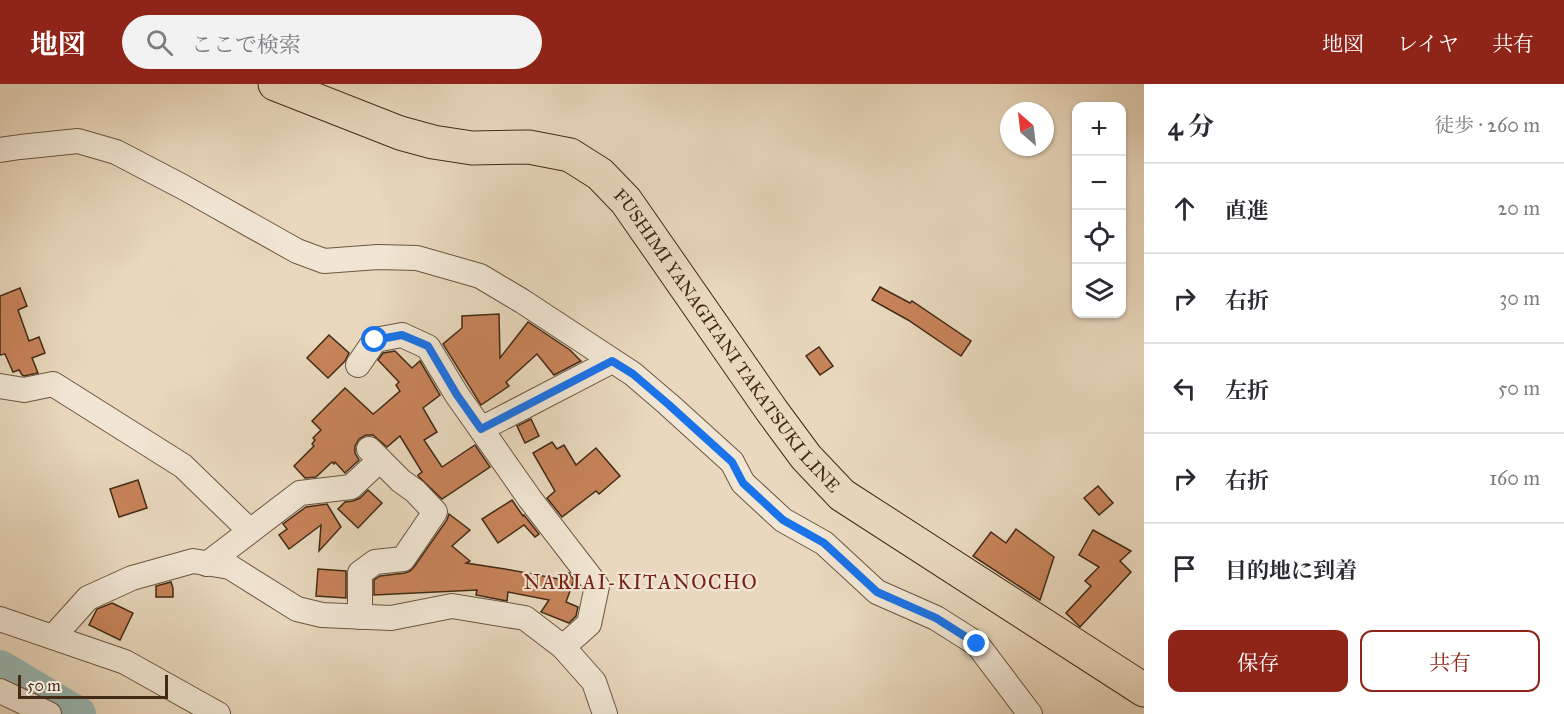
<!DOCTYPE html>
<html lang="ja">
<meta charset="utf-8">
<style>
:root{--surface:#fff;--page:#f2f2f3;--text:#2b2b33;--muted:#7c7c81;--line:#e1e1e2;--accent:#8f2418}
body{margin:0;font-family:"IM FELL Great Primer","Noto Serif JP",serif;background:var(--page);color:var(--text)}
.controls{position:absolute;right:18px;top:18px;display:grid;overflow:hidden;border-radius:12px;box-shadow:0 2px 4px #0004}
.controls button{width:54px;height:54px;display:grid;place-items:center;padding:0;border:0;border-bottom:2px solid var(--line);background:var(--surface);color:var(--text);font:30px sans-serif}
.compass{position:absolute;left:1000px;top:18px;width:54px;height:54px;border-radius:50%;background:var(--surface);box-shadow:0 2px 4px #0004;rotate:332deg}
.scale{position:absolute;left:18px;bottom:15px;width:150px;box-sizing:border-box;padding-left:6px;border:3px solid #412b16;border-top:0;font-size:16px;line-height:21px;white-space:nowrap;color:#412b16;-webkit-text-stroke:4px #f1e6d4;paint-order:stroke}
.stop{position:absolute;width:18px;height:18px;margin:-14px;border:4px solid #1a73e8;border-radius:50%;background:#fff}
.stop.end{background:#1a73e8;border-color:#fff;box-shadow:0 2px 6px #0008}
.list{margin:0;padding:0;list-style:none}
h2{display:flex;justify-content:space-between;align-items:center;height:78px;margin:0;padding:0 24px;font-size:26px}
h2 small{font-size:20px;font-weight:400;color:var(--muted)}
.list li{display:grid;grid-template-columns:39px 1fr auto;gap:18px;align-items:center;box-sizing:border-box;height:90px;padding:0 24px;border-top:2px solid var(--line)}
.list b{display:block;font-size:22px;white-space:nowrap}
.list em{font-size:20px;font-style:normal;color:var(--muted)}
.actions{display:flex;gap:12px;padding:18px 24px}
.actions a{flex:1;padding:14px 0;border:2px solid var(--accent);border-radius:12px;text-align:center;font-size:21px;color:var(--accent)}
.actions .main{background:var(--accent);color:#fff}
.icon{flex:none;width:33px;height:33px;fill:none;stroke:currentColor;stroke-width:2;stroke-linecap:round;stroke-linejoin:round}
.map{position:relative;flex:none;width:1144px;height:630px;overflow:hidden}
header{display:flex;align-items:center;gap:36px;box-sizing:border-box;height:84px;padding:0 30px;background:var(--accent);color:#fff}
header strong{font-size:28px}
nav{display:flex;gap:33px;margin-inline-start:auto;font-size:21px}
.search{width:420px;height:54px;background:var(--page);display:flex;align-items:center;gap:15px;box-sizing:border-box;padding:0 21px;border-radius:33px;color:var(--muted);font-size:22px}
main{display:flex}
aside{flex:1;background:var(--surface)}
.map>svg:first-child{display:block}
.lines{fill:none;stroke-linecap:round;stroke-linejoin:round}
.river{stroke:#98b9b6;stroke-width:36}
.building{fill:#c8835a;stroke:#412b16;stroke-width:1.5}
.minor-casing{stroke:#6b5640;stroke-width:26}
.primary-casing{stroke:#412b16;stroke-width:35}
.minor{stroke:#f1e6d4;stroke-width:24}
.primary{stroke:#e9d8bd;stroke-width:33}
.route{stroke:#1a73e8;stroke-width:8}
.labels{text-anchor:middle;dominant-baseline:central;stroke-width:4.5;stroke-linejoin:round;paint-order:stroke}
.street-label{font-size:18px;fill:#412b16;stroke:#f1e6d4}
.neighbourhood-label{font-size:20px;letter-spacing:1.5px;fill:#7a1f14;stroke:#f1e6d4}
</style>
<header>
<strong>地図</strong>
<div class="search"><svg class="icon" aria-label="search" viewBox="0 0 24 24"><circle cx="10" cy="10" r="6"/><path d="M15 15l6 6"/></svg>ここで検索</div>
<nav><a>地図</a><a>レイヤ</a><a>共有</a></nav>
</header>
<main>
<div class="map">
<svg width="1144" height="630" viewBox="0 0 1144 630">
<rect width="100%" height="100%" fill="#e9d8bd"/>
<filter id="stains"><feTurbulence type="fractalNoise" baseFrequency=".00333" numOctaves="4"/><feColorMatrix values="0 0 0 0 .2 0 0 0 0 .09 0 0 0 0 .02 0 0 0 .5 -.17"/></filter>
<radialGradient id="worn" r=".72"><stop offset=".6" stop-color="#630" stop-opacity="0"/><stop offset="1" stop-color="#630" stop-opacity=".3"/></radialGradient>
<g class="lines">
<!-- river -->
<path class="river" d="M0,584L65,623L78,630"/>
</g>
<!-- building -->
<g class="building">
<path d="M880,203L910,219L912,217L971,257L961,272L908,236L872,216Z"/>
<path d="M20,204L27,222L18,226L29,257L39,253L45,269L32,274L38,289L24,292L22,291L19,286L13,288L5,270L0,271V212Z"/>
<path d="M499,230L500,274L528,238L570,266L581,277L554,291L537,270L506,298L509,302L481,321L443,260L462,244V232Z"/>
<path d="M329,251L349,269L345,277L328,294L307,274Z"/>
<path d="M819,263L833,282L820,291L806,272Z"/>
<path d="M395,267L412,284L420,277L440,311L423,324L437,348L424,356L442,383L475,361L490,383L442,415L419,393L418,391L422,388L400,352L387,363L373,351H366L359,355L355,362V369L359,376L345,389L335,378L334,380L332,378L316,393L305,394L294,382L314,362L312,360L315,356L313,354L321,346L312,337L345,304L373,330L377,327L400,307L396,301L399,298L378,276L383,269Z"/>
<path d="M531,335L539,352L525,359L517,342Z"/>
<path d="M552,358L557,365L564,361L576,381L596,364L620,392L599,410L596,407L562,433L547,414L555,407L533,369Z"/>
<path d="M138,396L147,424L119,433L110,405Z"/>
<path d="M1098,402L1113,419L1099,431L1084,414Z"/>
<path d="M368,406L382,419L358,444L338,425L345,418L353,417L360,414Z"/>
<path d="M512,416L523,432L524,431L539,450L535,453L524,441L498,459L482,435Z"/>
<path d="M327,420L341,443L319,467L321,441L289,465L279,451L287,445L283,440L306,423Z"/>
<path d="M449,430L470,446L452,462L470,477L466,479L505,485L564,496L569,489L574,496L566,518L578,523L576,532L569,539L541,528L549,516L508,508L507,517L476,511L477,506L374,511V496L380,492L405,489L410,487L414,483L447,436Z"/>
<path d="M1016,445L1054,473L1040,516L973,472L991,448L1006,459Z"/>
<path d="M1093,446L1131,467L1120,477L1131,488L1080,543L1066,529L1091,502L1085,497L1099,483L1079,471Z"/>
<path d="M318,485L346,487V514L316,512Z"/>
<path d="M171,498L173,504V513H156V502Z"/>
<path d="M112,519L133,529L120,556L89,541L97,525Z"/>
</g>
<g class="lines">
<defs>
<g id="minor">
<path d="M0,66L20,63L78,57L116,68L183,103L297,167L324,177L378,173L417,174L480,192L522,217L633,290L668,320L732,378L743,399L783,436L824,459L877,508L936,534L977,560L1030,630"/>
<path d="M358,281L375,256L402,251L428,263L457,311L481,345L530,415L597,502L589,540L563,563"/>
<path d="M0,302L24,306L53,300L183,382L250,447"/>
<path d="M481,345L612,277"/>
<path d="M207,480L300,409L351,403L380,376"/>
<path d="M360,533V489L375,478L403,475L435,428L415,407L401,397L369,365"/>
<path d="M0,535L125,578L218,630"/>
<path d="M53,553L88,514L132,494L193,477L230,483L297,525L322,531L391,534L452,522L525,534L563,563L594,598L605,630"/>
<path d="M0,607L49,630"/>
</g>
<g id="primary">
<path id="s1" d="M275,0L400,49L433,58L472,64L529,63L570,71L600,90L626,117L772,327L806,373L842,411L1144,606"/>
</g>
</defs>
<!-- minor casing -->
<use href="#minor" class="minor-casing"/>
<!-- primary casing -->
<use href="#primary" class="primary-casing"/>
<!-- minor -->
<use href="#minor" class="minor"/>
<!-- primary -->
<use href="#primary" class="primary"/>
</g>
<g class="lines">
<!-- route -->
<path class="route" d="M375,256L402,251L428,262L457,311L481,345L612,277L633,290L668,320L732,378L743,399L783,436L824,459L877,508L936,534L977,560"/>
</g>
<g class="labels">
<!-- street labels -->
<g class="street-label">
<text stroke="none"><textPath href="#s1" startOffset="552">FUSHIMI YANAGITANI TAKATSUKI LINE</textPath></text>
</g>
<!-- neighbourhood labels -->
<g class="neighbourhood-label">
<text x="641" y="498">NARIAI-KITANOCHO</text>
</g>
</g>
<rect width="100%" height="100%" filter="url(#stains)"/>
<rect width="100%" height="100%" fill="url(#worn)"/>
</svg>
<div class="controls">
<button>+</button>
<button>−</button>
<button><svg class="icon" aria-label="locate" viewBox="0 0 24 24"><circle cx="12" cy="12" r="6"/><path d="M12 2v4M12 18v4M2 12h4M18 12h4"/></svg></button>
<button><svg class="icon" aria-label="layers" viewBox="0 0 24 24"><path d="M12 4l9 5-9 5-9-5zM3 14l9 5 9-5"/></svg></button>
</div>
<svg class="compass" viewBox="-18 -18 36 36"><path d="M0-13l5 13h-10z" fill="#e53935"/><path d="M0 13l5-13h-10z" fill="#7c7c81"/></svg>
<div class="scale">50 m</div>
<div class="stop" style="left:375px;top:256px"></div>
<div class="stop end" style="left:977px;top:560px"></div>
</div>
<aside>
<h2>4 分<small>徒歩 · 260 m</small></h2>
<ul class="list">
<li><svg class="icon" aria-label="ahead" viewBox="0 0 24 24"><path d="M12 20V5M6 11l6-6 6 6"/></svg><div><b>直進</b></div><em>20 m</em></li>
<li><svg class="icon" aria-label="right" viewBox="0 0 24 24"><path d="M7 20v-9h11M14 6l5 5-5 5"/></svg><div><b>右折</b></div><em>30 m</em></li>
<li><svg class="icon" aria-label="left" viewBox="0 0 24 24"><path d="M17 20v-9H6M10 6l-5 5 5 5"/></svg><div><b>左折</b></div><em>50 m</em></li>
<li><svg class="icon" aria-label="right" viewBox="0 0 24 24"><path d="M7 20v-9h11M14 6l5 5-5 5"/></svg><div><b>右折</b></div><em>160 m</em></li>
<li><svg class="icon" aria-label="arrive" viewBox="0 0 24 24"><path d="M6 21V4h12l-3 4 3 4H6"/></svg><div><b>目的地に到着</b></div></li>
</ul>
<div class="actions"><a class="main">保存</a><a>共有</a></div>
</aside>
</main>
